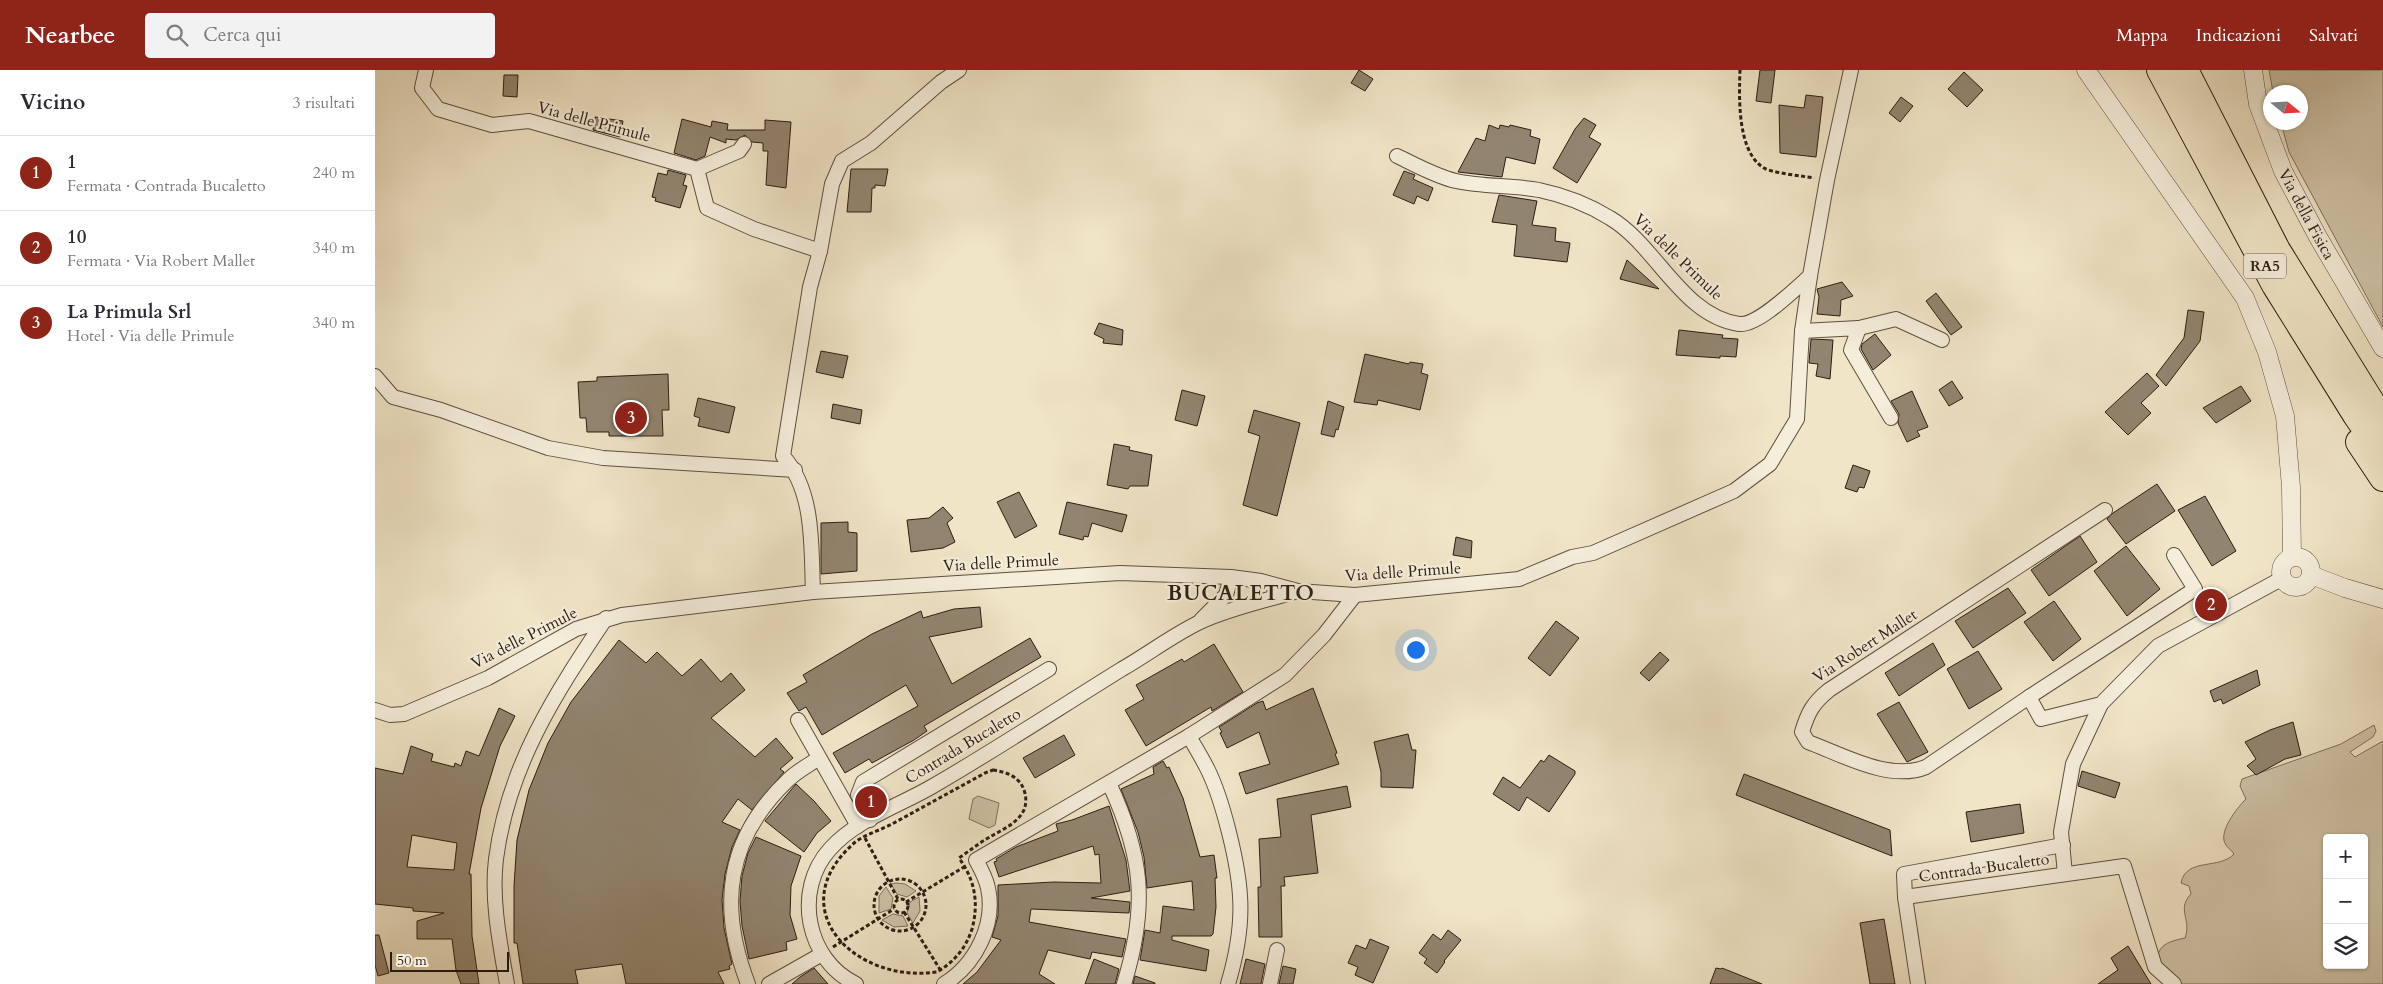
<!DOCTYPE html>
<html lang="it">
<meta charset="utf-8">
<style>
:root{--surface:#fff;--page:#f2f2f3;--text:#2b2b33;--muted:#7c7c81;--line:#e1e1e2;--accent:#8f2418}
body{margin:0;font-family:Cardo,serif;background:var(--page);color:var(--text)}
.controls{position:absolute;right:15px;bottom:15px;display:grid;overflow:hidden;border-radius:5px;box-shadow:0 1px 4px #0004}
.controls button{width:45px;height:45px;display:grid;place-items:center;padding:0;border:0;border-bottom:1px solid var(--line);background:var(--surface);color:var(--text);font:25px sans-serif}
.compass{position:absolute;left:1888px;top:15px;width:45px;height:45px;border-radius:50%;background:var(--surface);box-shadow:0 1px 4px #0004;rotate:108deg}
.scale{position:absolute;left:15px;bottom:12px;width:119px;box-sizing:border-box;padding-left:5px;border:2px solid #2c1d12;border-top:0;font-size:14px;line-height:18px;white-space:nowrap;color:#2c1d12;-webkit-text-stroke:4px #f5eedb;paint-order:stroke}
.you{position:absolute;left:1040px;top:579px;width:18px;height:18px;margin:-12px;border:4px solid #fff;border-radius:50%;background:#1a73e8;box-shadow:0 0 0 8px #1a73e833}
.badge{display:grid;place-items:center;width:32px;height:32px;border-radius:50%;background:var(--accent);color:#fff;font-size:16px;font-weight:700}
.pin{position:absolute;translate:-50% -50%;border:2px solid #fff;box-shadow:0 1px 5px #0006}
.list{margin:0;padding:0;list-style:none}
h2{display:flex;justify-content:space-between;align-items:center;height:65px;margin:0;padding:0 20px;font-size:21px}
h2 small{font-size:16px;font-weight:400;color:var(--muted)}
.list li{display:grid;grid-template-columns:32px 1fr auto;gap:15px;align-items:center;box-sizing:border-box;height:75px;padding:0 20px;border-top:1px solid var(--line)}
.list b{display:block;font-size:19px;white-space:nowrap}
.list p{margin:0;font-size:16px;white-space:nowrap;color:var(--muted)}
.list em{font-size:16px;font-style:normal;color:var(--muted)}
.icon{flex:none;width:28px;height:28px;fill:none;stroke:currentColor;stroke-width:2;stroke-linecap:round;stroke-linejoin:round}
.map{position:relative;flex:none;width:2008px;height:914px;overflow:hidden}
header{display:flex;align-items:center;gap:30px;box-sizing:border-box;height:70px;padding:0 25px;background:var(--accent);color:#fff}
header strong{font-size:24px}
nav{display:flex;gap:28px;margin-inline-start:auto;font-size:18px}
.search{width:350px;height:45px;background:var(--page);display:flex;align-items:center;gap:12px;box-sizing:border-box;padding:0 18px;border-radius:5px;color:var(--muted);font-size:19px}
main{display:flex}
aside{flex:1;background:var(--surface)}
.map>svg:first-child{display:block}
.green{fill:#cfc3a8;stroke:#7e705d;fill-rule:evenodd}
.building{fill:#928570;stroke:#2c1d12;fill-rule:evenodd}
.lines{fill:none;stroke-linecap:round;stroke-linejoin:round}
.minor-casing{stroke:#5d4f3f;stroke-width:16}
.tertiary-casing{stroke:#5d4f3f;stroke-width:19}
.motorway-casing{stroke:#2c1d12;stroke-width:28}
.path{stroke:#2c1d12;stroke-width:3;stroke-dasharray:4 2.5;stroke-linecap:butt}
.minor{stroke:#f5eedb;stroke-width:14}
.tertiary{stroke:#f5eedb;stroke-width:18}
.motorway{stroke:#f0e5c7;stroke-width:26}
.labels{text-anchor:middle;dominant-baseline:central;stroke-width:4.5;stroke-linejoin:round;paint-order:stroke}
.shield{fill:#f5eedb;stroke:#685c4e;stroke-width:1}
.shield-label{font-size:15px;font-weight:bold;fill:#2c1d12}
.street-label{font-size:16px;fill:#2c1d12;stroke:#f5eedb}
.district-label{font-size:21px;font-weight:bold;letter-spacing:1px;fill:#2c1d12;stroke:#f5eedb}
</style>
<header>
<strong>Nearbee</strong>
<div class="search"><svg class="icon" aria-label="search" viewBox="0 0 24 24"><circle cx="10" cy="10" r="6"/><path d="M15 15l6 6"/></svg>Cerca qui</div>
<nav><a>Mappa</a><a>Indicazioni</a><a>Salvati</a></nav>
</header>
<main>
<aside>
<h2>Vicino<small>3 risultati</small></h2>
<ul class="list">
<li><span class="badge">1</span><div><b>1</b><p>Fermata · Contrada Bucaletto</p></div><em>240 m</em></li>
<li><span class="badge">2</span><div><b>10</b><p>Fermata · Via Robert Mallet</p></div><em>340 m</em></li>
<li><span class="badge">3</span><div><b>La Primula Srl</b><p>Hotel · Via delle Primule</p></div><em>340 m</em></li>
</ul>
</aside>
<div class="map">
<svg width="2008" height="914" viewBox="0 0 2008 914">
<rect width="100%" height="100%" fill="#f0e5c7"/>
<filter id="stains"><feTurbulence type="fractalNoise" baseFrequency=".004" numOctaves="4"/><feColorMatrix values="0 0 0 0 .2 0 0 0 0 .09 0 0 0 0 .02 0 0 0 .5 -.17"/></filter>
<radialGradient id="worn" r=".72"><stop offset=".6" stop-color="#630" stop-opacity="0"/><stop offset="1" stop-color="#630" stop-opacity=".3"/></radialGradient>
<!-- green -->
<g class="green">
<path d="M1894,0H2008V257L1914,82L1906,53L1926,52V22H1898Z"/>
<path d="M1999,655L2001,661L1998,667L1975,682L1980,687L2008,671V914H1788L1780,903C1782,878 1785,873 1810,868C1817,849 1801,840 1816,824L1814,816L1806,813C1811,787 1845,800 1859,784C1857,781 1853,778 1851,775C1842,763 1862,738 1871,729L1865,716L1867,709L1966,674ZM1952,768H1989V895H1952Z"/>
<path d="M603,726L624,733L620,755L614,758L594,749L598,729Z"/>
<path d="M521,813L530,814L541,821L532,827L522,824L516,814Z"/>
<path d="M511,817L518,828L516,839L504,843V826Z"/>
<path d="M544,827L545,841L538,853L532,843L535,832Z"/>
<path d="M518,844L528,846L533,856L519,857L507,850Z"/>
</g>
<!-- building -->
<g class="building">
<path d="M984,0L998,9L990,21L976,13Z"/>
<path d="M1385,0H1400L1396,33L1381,31Z"/>
<path d="M1589,2L1608,20L1592,37L1573,19Z"/>
<path d="M129,5H143L142,27L128,26Z"/>
<path d="M1431,25L1448,27L1441,87L1405,83L1404,35L1429,38Z"/>
<path d="M1526,27L1538,36L1525,52L1514,43Z"/>
<path d="M220,47L248,51L245,67L218,60Z"/>
<path d="M1209,48L1221,55L1214,67L1226,74L1202,113L1178,98L1200,59Z"/>
<path d="M307,49L336,57L337,51L353,54L352,60H390V50L416,52L411,118L391,115L393,81H388V73L377,72L370,65L361,70L351,69V73L335,67L330,86L321,90L299,83Z"/>
<path d="M1114,55L1124,59L1125,55L1134,57L1135,55L1156,60L1155,66L1165,69L1160,94L1131,87L1127,107L1083,102L1101,68L1110,71Z"/>
<path d="M476,99H513L510,116L500,115V118H497L496,142H472Z"/>
<path d="M293,100L311,105L308,115L312,116L305,138L280,131L281,128L277,127L283,103L292,105Z"/>
<path d="M1029,101L1040,105L1038,109L1058,118L1053,131L1042,126L1039,134L1018,125Z"/>
<path d="M1124,125L1162,131L1157,155L1181,158L1180,171L1195,173L1192,192L1139,186L1142,155L1117,152Z"/>
<path d="M1252,190L1284,219L1245,209Z"/>
<path d="M1467,212L1478,226L1466,230L1465,246L1442,244L1444,227L1442,219Z"/>
<path d="M1561,223L1587,257L1576,265L1551,231Z"/>
<path d="M1813,240L1829,242L1825,271L1791,316L1781,305L1809,268Z"/>
<path d="M724,253L748,260L747,275L728,273L729,269L719,264Z"/>
<path d="M1304,260L1348,265L1347,268L1363,269L1361,287L1345,286V288L1301,285Z"/>
<path d="M1500,264L1516,285L1498,300L1486,279L1487,274Z"/>
<path d="M1436,269L1458,270L1455,309L1441,306L1443,294L1434,293Z"/>
<path d="M446,281L473,286L468,308L441,302Z"/>
<path d="M990,284L1034,294L1035,292L1048,294L1046,303L1053,305L1045,340L1003,330L1002,335L979,332Z"/>
<path d="M1772,303L1784,316L1766,333L1776,343L1753,365L1730,342Z"/>
<path d="M293,304L294,340H287L288,366H234V362H212L211,348H205L203,312L222,311V307Z"/>
<path d="M1577,311L1588,328L1574,336L1564,320Z"/>
<path d="M1866,316L1876,331L1841,353L1828,338Z"/>
<path d="M807,320L830,326L822,356L800,350Z"/>
<path d="M1537,321L1553,357L1542,361L1545,366L1532,372L1523,353L1524,344L1516,331Z"/>
<path d="M323,328L360,337L354,363L323,356L325,348L319,346Z"/>
<path d="M953,331L969,337L963,360L961,359L959,367L946,364Z"/>
<path d="M458,334L487,340L485,354L456,348Z"/>
<path d="M879,340L925,353L902,446L868,435L885,366L873,362Z"/>
<path d="M739,374L755,377L754,380L777,385L773,416H755L753,419L732,415Z"/>
<path d="M1478,395L1495,401L1489,418L1484,417L1482,422L1470,418Z"/>
<path d="M1782,414L1800,441L1751,474L1732,449L1738,443Z"/>
<path d="M644,422L662,456L640,468L622,432Z"/>
<path d="M1830,426L1861,481L1837,496L1803,440Z"/>
<path d="M692,432L752,445L747,462L717,453L713,467L709,466L708,470L684,464Z"/>
<path d="M568,437L578,448L572,453L580,472L568,478L536,482L532,450L554,448Z"/>
<path d="M473,452V462L482,463V501L446,504V453Z"/>
<path d="M1705,466L1722,492L1674,526L1656,500Z"/>
<path d="M1081,467L1097,471L1096,488L1078,485Z"/>
<path d="M1751,476L1785,519L1752,546L1719,501Z"/>
<path d="M1633,518L1651,543L1598,578L1580,551Z"/>
<path d="M1679,531L1706,569L1678,591L1649,552Z"/>
<path d="M605,537L607,557L554,567L577,614L655,568L666,587L549,656L552,661L539,670L497,693L494,689L470,703L458,683L543,636L531,615L447,665L431,637L424,641L412,623L432,612L428,605L497,564L546,541L548,548L579,539Z"/>
<path d="M1181,551L1204,568L1175,606L1153,588Z"/>
<path d="M244,570L271,593L282,582L307,606L326,589L346,612L356,603L370,620L336,648L380,687L401,668L418,688L405,699L409,702L377,740L363,729L347,752L365,760L357,777L350,804L347,830L349,858L357,894L354,896L355,899L343,902L349,914H251L247,894L200,900L203,914H148L142,873H139V816L142,770L154,720L173,673L196,632Z"/>
<path d="M1558,573L1570,595L1524,626L1510,603Z"/>
<path d="M839,574L868,622L837,641L836,637L771,676L750,640L769,629L761,615L807,589L809,592Z"/>
<path d="M1603,581L1627,619L1594,639L1572,599Z"/>
<path d="M1285,582L1294,590L1274,611L1265,603Z"/>
<path d="M1882,600L1885,615L1848,634L1846,629L1839,632L1835,621Z"/>
<path d="M938,618L962,683L960,684L964,694L871,724L864,703L895,694L884,662L852,678L845,663L847,662L844,657L882,633L888,631L891,640Z"/>
<path d="M1524,632L1553,682L1532,692L1502,644Z"/>
<path d="M124,638L140,646L125,676L106,738L94,804H96L97,866L104,914H86L81,900L77,869H42V851L69,843L38,841V838L0,834V698L28,704L36,676L58,684L56,691L79,697L80,693L86,696L91,681L104,686ZM37,765L82,773L79,800L32,797Z"/>
<path d="M1918,652L1926,685L1910,689L1881,705L1872,696L1881,689L1870,672L1895,660Z"/>
<path d="M1033,664L1037,680H1041L1038,718L1006,717V702L999,672Z"/>
<path d="M689,665L700,685L660,708L648,688Z"/>
<path d="M1174,685L1200,701V704L1174,742L1152,727L1144,741L1118,724L1128,707L1145,718L1166,690L1169,692Z"/>
<path d="M788,691L792,698L794,697L808,728L825,787L839,785L842,808H840L841,837L838,864L836,866H797V870L834,880L831,901L765,890L770,860L785,863L788,836L819,840L817,811L772,818L769,787L763,762L746,719L779,704L778,697Z"/>
<path d="M1707,701L1745,713L1740,728L1703,716Z"/>
<path d="M1369,704L1515,760L1517,786L1361,725Z"/>
<path d="M421,714L439,731L456,751L442,763L429,782L390,751Z"/>
<path d="M972,716L976,737L936,745L943,803L909,807L910,816H906L907,867H884L883,817H886L884,769L906,767L902,729Z"/>
<path d="M1645,734L1649,763L1596,772L1591,742Z"/>
<path d="M734,736L751,790L755,821L716,828L755,832L754,843L656,839L654,852L751,869L747,887L717,882L715,889L673,880L664,904L680,914H588L602,902L626,870L617,867L623,846V815L679,812L726,813L724,784L720,785L718,776L624,807L619,792L622,791L621,789L641,777L683,761L681,754L697,750Z"/>
<path d="M381,767L426,786L416,816L415,845L422,869L411,872L412,880L374,889L367,856L365,831L367,806L373,783Z"/>
<path d="M1509,849L1520,914H1495L1485,853Z"/>
<path d="M1073,860L1086,870L1069,891L1070,892L1062,903L1049,893L1052,889L1044,883L1058,864L1066,870Z"/>
<path d="M0,865H4L14,903L3,906L0,895Z"/>
<path d="M995,869L1014,877L998,913L980,905L983,897L973,893L981,875L991,879Z"/>
<path d="M1753,876L1776,914H1723L1743,900L1736,888Z"/>
<path d="M719,889L744,899L740,914H710Z"/>
<path d="M871,889L890,894L886,914H865Z"/>
<path d="M908,896L921,899L918,914H904Z"/>
<path d="M439,898L453,914H417L425,907Z"/>
<path d="M1341,898L1346,899L1347,898L1387,914H1335Z"/>
<path d="M760,906L780,913V914H758Z"/>
</g>
<g class="lines">
<defs>
<g id="minor">
<path d="M51,0L47,18L63,39L117,55L154,51L322,99"/>
<path d="M369,74L364,81L322,99L332,138L379,159L445,181"/>
<path d="M1022,86C1041,95 1060,106 1081,111C1108,117 1137,115 1164,120C1188,125 1214,135 1235,148C1281,175 1307,246 1364,254C1383,256 1420,219 1435,206"/>
<path d="M1484,258L1521,249L1567,270"/>
<path d="M1427,261L1484,258L1476,280L1516,348"/>
<path d="M0,306L18,327L66,340L173,378L228,388L420,400"/>
<path d="M1730,440L1454,620C1438,633 1433,642 1427,662L1433,672C1468,685 1515,712 1551,697L1654,627L1666,649L1726,634L1783,576L1906,509"/>
<path d="M438,522C436,477 440,422 408,386L435,217L445,181L457,114L467,91L496,73L566,12L584,0"/>
<path d="M826,550L851,525L856,507"/>
<path d="M1654,627L1820,519L1799,485"/>
<path d="M0,640L15,645L29,644L113,608L201,559L247,545L438,522L745,503L856,507L886,511L923,521L980,525L1144,509L1197,487L1218,483L1359,421L1395,394L1422,349L1427,261L1435,206L1452,110L1476,0"/>
<path d="M423,650L483,756"/>
<path d="M814,666C820,677 827,688 833,700C848,731 863,792 865,826C867,854 861,887 853,914"/>
<path d="M734,713C768,786 773,836 749,914"/>
<path d="M495,750L483,725L488,712L674,599"/>
<path d="M1690,804L1686,762L1698,694L1726,634"/>
<path d="M1530,827L1749,796L1780,897L1799,914"/>
<path d="M132,914C125,874 116,830 121,789C133,696 180,624 231,548"/>
<path d="M373,914C343,836 351,769 413,710C422,701 434,695 444,688"/>
<path d="M394,914L447,884"/>
<path d="M481,914C431,890 418,820 455,779C482,749 524,736 558,716C622,679 684,638 747,599C773,584 798,565 825,552C855,538 890,531 922,521"/>
<path d="M569,914C600,895 621,855 613,818C611,808 606,799 601,790L814,666L910,605L949,565L980,525"/>
<path d="M895,914L902,880"/>
<path d="M1543,914L1530,827L1529,804L1688,775"/>
</g>
<g id="tertiary">
<path d="M1711,0L1870,228L1892,282L1910,346L1916,417L1917,487"/>
<path id="s1" d="M1878,0L1883,34L1908,101L1943,167L2008,278"/>
<circle cx="1921" cy="502" r="15"/>
<path d="M1936,505L1970,518L2008,529"/>
</g>
<g id="motorway">
<path d="M1785,0L1900,215L1981,345L2008,384"/>
<path d="M1810,0L1902,180L2008,351"/>
<path d="M1984,372L2008,408"/>
</g>
</defs>
<!-- minor casing -->
<use href="#minor" class="minor-casing"/>
<!-- tertiary casing -->
<use href="#tertiary" class="tertiary-casing"/>
<!-- motorway casing -->
<use href="#motorway" class="motorway-casing"/>
<!-- path -->
<g class="path">
<path d="M1365,0C1364,27 1362,82 1389,98C1397,103 1428,106 1439,108"/>
<path d="M618,700C631,702 644,706 649,720C658,747 632,757 613,768C603,774 594,781 584,788C600,810 604,833 597,859C591,878 579,892 562,902C481,914 406,840 477,775C487,765 504,761 517,754C548,737 579,720 610,703Z"/>
<path d="M490,768L523,829"/>
<circle cx="525" cy="835" r="26"/>
<circle cx="526" cy="836" r="7"/>
<path d="M531,832L589,797"/>
<path d="M529,842L566,901"/>
<path d="M458,877L519,839"/>
</g>
<!-- minor -->
<use href="#minor" class="minor"/>
<!-- tertiary -->
<use href="#tertiary" class="tertiary"/>
<!-- motorway -->
<use href="#motorway" class="motorway"/>
</g>
<g class="labels">
<!-- shield labels -->
<rect class="shield" x="1869" y="183.5" width="42" height="25" rx="4"/>
<g class="shield-label">
<text x="1890" y="196">RA5</text>
</g>
<!-- street labels -->
<g class="street-label">
<text transform="translate(219 52) rotate(15)">Via delle Primule</text>
<text stroke="none"><textPath href="#s1" startOffset="155">Via della Fisica</textPath></text>
<text transform="translate(1303 187) rotate(44)">Via delle Primule</text>
<text transform="translate(626 493) rotate(-3)">Via delle Primule</text>
<text transform="translate(1028 502) rotate(-4)">Via delle Primule</text>
<text transform="translate(149 568) rotate(-27)">Via delle Primule</text>
<text transform="translate(1490 576) rotate(-33)">Via Robert Mallet</text>
<text transform="translate(588 676) rotate(-31)">Contrada Bucaletto</text>
<text transform="translate(1609 798) rotate(-8)">Contrada Bucaletto</text>
</g>
<!-- district labels -->
<g class="district-label">
<text x="866" y="523">BUCALETTO</text>
</g>
</g>
<rect width="100%" height="100%" filter="url(#stains)"/>
<rect width="100%" height="100%" fill="url(#worn)"/>
</svg>
<div class="controls">
<button>+</button>
<button>−</button>
<button><svg class="icon" aria-label="layers" viewBox="0 0 24 24"><path d="M12 4l9 5-9 5-9-5zM3 14l9 5 9-5"/></svg></button>
</div>
<svg class="compass" viewBox="-18 -18 36 36"><path d="M0-13l5 13h-10z" fill="#e53935"/><path d="M0 13l5-13h-10z" fill="#7c7c81"/></svg>
<div class="scale">50 m</div>
<div class="you"></div>
<div class="pin badge" style="left:496px;top:732px">1</div>
<div class="pin badge" style="left:1836px;top:535px">2</div>
<div class="pin badge" style="left:256px;top:348px">3</div>
</div>
</main>
